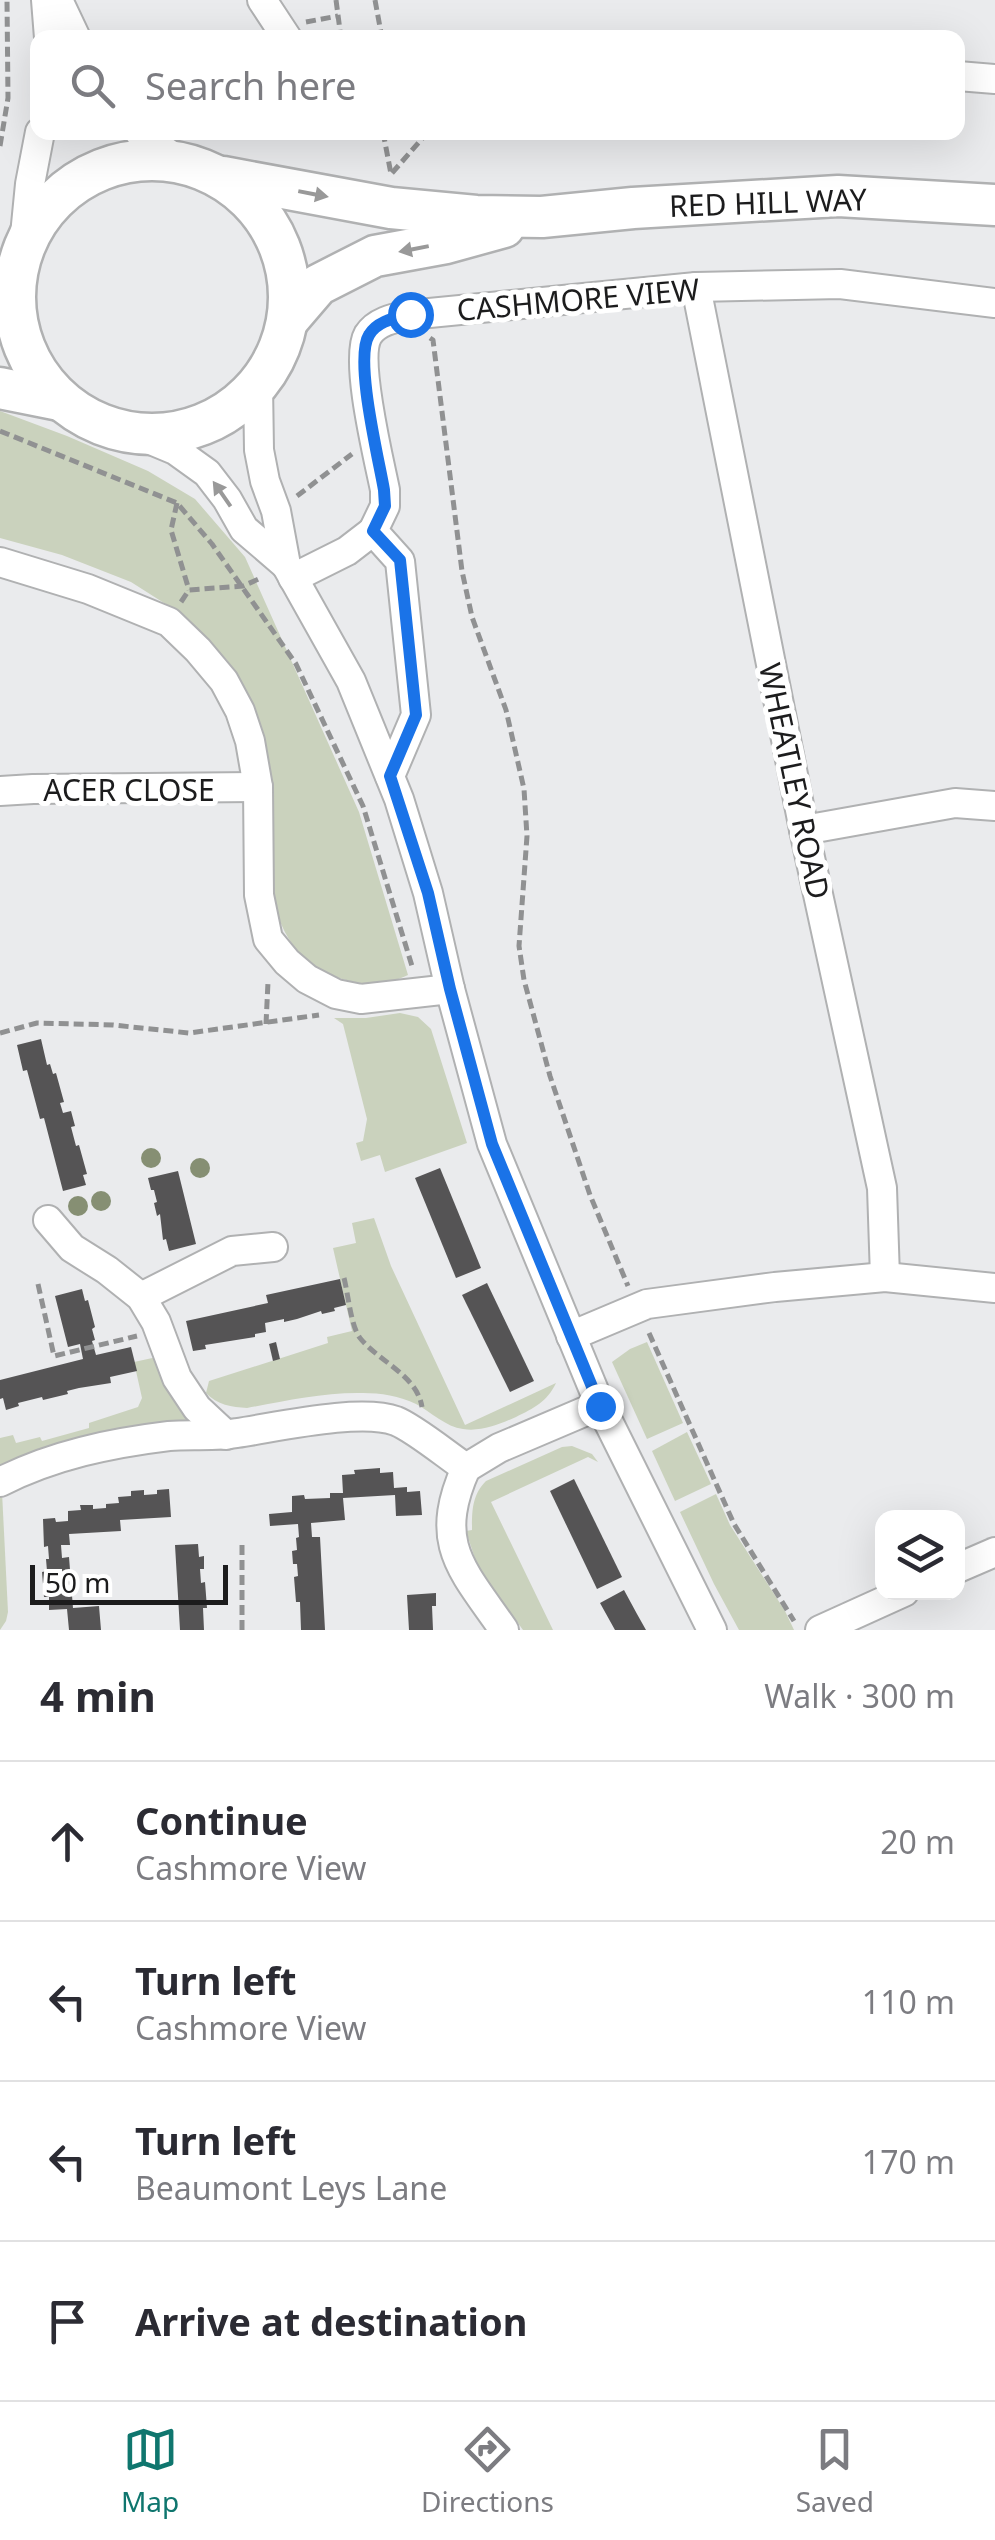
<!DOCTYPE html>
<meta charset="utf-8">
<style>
:root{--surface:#fff;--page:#f2f2f3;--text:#2b2b33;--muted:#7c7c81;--line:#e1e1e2;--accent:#0f766e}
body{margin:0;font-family:"Noto Sans",sans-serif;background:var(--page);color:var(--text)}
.controls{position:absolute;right:30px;bottom:30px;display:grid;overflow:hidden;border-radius:20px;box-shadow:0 10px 40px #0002}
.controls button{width:90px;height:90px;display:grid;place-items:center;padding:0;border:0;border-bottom:2px solid var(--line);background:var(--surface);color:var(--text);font:50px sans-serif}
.scale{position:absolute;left:30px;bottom:25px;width:198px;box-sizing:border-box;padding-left:10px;border:5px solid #1c1c1d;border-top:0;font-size:28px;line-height:35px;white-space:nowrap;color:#1c1c1d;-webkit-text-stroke:8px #fff;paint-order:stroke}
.stop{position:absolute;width:30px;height:30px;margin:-22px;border:8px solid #1a73e8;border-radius:50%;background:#fff}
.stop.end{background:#1a73e8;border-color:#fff;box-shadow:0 2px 10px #0008}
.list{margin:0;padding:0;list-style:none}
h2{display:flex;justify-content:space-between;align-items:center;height:130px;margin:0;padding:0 40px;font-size:42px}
h2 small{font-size:32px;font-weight:400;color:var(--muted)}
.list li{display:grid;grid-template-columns:65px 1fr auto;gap:30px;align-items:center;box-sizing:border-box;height:160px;padding:0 40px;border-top:2px solid var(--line)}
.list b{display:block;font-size:38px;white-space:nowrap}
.list p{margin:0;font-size:32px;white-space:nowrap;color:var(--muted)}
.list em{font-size:32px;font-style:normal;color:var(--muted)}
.icon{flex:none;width:55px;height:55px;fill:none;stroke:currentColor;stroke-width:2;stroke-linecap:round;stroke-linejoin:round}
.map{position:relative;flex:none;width:995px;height:1630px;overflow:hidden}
.search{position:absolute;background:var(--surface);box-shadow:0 10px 40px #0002;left:30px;right:30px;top:30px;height:110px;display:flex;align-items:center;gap:25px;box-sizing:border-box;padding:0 35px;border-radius:20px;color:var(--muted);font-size:38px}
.sheet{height:770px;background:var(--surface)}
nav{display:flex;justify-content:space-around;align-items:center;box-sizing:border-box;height:140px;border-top:2px solid var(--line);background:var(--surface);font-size:28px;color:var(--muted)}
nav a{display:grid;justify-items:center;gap:5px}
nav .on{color:var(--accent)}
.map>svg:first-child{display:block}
.green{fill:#cad2bd}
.building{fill:#555455}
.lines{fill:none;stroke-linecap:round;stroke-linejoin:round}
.minor-casing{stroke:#b0b1b2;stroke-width:32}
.highway-casing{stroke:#b0b1b2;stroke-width:45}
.path{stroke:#909192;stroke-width:5;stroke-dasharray:10 5;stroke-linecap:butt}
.minor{stroke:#fff;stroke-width:28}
.highway{stroke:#fff;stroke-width:40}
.tree{fill:#868f73}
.oneway{fill:#999}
.route{stroke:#1a73e8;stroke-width:12}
.labels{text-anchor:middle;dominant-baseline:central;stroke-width:10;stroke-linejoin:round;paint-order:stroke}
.street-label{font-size:30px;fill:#1c1c1d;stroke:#fff}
</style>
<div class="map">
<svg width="995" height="1630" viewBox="0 0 995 1630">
<rect width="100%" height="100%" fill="#eaebed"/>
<!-- green -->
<g class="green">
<path d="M0,411L67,436L148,471L195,499L245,557L359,812L408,975C388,985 367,986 346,980C303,969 282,938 272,896L248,699L227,660L186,617L131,582L62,555L0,538Z"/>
<path d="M400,1013L418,1017L431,1029L467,1143L385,1172L380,1155L361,1161L356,1143L363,1141L367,1119L343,1024L334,1018H366Z"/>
<path d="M374,1218L391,1266L465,1425L556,1383C547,1402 534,1408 516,1417C500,1424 481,1432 463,1429C446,1427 431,1412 416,1404C400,1396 380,1393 363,1393C325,1392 284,1401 247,1408C232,1407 217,1405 206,1393L209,1381L328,1343L327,1337L352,1331L333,1248L356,1243L352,1223Z"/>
<path d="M647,1342L683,1423L647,1439L612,1362L630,1349Z"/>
<path d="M157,1357L169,1392L191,1422L0,1469V1438L13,1435L16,1443L40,1437L42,1441L89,1428V1423L138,1407L142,1398L134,1362Z"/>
<path d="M687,1432L711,1484L675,1501L652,1451Z"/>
<path d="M572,1446L592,1454L598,1462L588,1457L491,1502L553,1630H523L478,1568L466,1531L472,1530C472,1511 472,1495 486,1481L562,1447Z"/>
<path d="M0,1492H2L8,1612L6,1621L0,1630Z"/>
<path d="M716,1494L730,1525L785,1611L794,1630H739L714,1584L680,1512Z"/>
</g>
<!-- building -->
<g class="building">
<path d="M41,1039L47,1065L50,1064L53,1074L56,1073L64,1102L60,1103L63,1113L71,1111L75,1126L71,1127L76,1146L79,1145L87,1174L83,1175L86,1185L63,1191L44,1118L40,1119L27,1070L23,1071L17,1045Z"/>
<path d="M440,1168L481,1268L456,1278L415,1178Z"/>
<path d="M178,1171L196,1244L169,1251L166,1239L163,1240L160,1214L157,1216L154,1203L157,1202L154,1190H151L148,1178Z"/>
<path d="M340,1279L346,1305L334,1308L335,1311L322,1314L321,1311L297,1319L284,1322V1319L265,1323L266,1332L255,1334V1337L205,1345L206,1349L193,1351L186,1321L268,1303L266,1295Z"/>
<path d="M487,1283L534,1381L510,1392L462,1295Z"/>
<path d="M82,1289L85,1301L88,1300L95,1327L92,1329L95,1340L92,1341L96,1355L131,1347L137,1371L110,1377L111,1383L79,1388L67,1391L68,1394L43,1400L42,1397L18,1403L19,1406L6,1410L3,1398L0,1399V1380L83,1359L80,1344L68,1347L55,1296Z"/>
<path d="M276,1342L280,1359L273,1361L269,1344Z"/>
<path d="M380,1468V1473L393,1472L394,1488L407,1487V1492L420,1491L422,1515L396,1516L395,1495L343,1498L345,1520L311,1523L312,1537H320L325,1630H301L300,1602H296L294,1577L298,1576L297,1564H293L292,1551L297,1550L296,1538L299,1537L298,1524L270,1526L269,1514L292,1512V1496L304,1495L305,1499L330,1498V1493H343L342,1475L355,1474L354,1470Z"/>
<path d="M574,1479L622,1577L597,1589L550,1491Z"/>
<path d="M169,1489L171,1517L120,1520L121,1531L69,1534L70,1545H61L62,1558L69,1557L73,1608L99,1606L101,1630H69L67,1609L49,1610V1597H44L42,1572L47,1571L46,1559H49L48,1546L44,1547L43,1519L55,1518L56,1522L68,1521V1511L81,1510L80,1505H93V1509L106,1508V1504L119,1503L118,1497L131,1496V1491L144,1490V1495L157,1494V1490Z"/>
<path d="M198,1544L199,1557L204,1556V1569H200L201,1583L205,1582L207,1608H203L204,1630H180L175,1545Z"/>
<path d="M624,1590L637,1614L646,1630H615L600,1603Z"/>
<path d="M436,1593V1606H432L433,1630H409L407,1595Z"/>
</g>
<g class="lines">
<defs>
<g id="minor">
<path d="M46,0L49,38"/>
<path d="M58,0L76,38"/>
<path d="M262,0L287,38"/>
<path d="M958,76L995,79"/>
<path d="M139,132L180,162"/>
<path d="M24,245L30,184L40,132"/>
<path d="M696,287L804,830L882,1188L885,1277"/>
<path d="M258,385L259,450L265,481L276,511L286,565L351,681L399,799L428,893L450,989L492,1144L600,1405L712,1630"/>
<path d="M139,435L175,450L207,473L227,499L244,529L286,565"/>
<path d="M0,562L88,589L169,622L198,650L224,681L240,711L250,741L258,787L259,895L268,939L287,962L307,979L336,994L361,999L450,989"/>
<path d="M293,578L347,551L373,531"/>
<path d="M390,776L416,715L400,561L373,531L385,506V490C379,460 354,359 368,335C377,321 395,318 409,315L696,287L840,284L995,303"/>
<path d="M0,791L33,789L258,787"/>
<path d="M804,830L955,803L995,806"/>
<path d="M48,1220L72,1248L107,1270L141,1297L156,1322L177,1378L197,1408L226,1435"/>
<path d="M141,1297L232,1251L273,1247"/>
<path d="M571,1336L647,1304L775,1287L885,1277L995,1288"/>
<path d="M466,1468C432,1544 462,1569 504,1630"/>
<path d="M0,1482C53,1455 111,1443 169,1436C191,1434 215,1437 237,1433C278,1427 360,1408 396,1421C414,1428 448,1456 466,1468L499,1448L600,1405"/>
<path d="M958,1568L995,1552"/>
<path d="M820,1630L904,1592"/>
</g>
<g id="highway">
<circle cx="152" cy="297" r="137"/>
<path d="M223,177L391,208L476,216L542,217L633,208L838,196L995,205"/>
<path d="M288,320L318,285L375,256L446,243L504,227"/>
<path d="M0,388L59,400"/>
</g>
</defs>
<!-- minor casing -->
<use href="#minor" class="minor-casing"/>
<!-- highway casing -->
<use href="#highway" class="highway-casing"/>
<!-- path -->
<g class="path">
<path d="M336,0L341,38"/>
<path d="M375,0L382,38"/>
<path d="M306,22L338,16"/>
<path d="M383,132L391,174"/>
<path d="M0,146L8,98L7,0"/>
<path d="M392,173L428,132"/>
<path d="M430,338L433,340L462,571L472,617L506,710L524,789L527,836L519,946L524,980L550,1076L590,1195L628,1286"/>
<path d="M0,431L177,503L212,544L296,664L363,806L412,966"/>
<path d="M297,496L352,454"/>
<path d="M177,503L171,530L189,590"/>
<path d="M181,602L189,590L243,586L261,578"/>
<path d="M266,1024L268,982"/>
<path d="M0,1033L37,1023L113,1025L189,1033L319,1015"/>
<path d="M344,1278C348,1293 351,1327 360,1338C378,1361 417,1375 422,1407"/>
<path d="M38,1284L54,1356L137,1336"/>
<path d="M649,1333L734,1524L794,1621"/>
<path d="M242,1630V1541"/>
</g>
<!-- minor -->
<use href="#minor" class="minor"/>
<!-- highway -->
<use href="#highway" class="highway"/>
</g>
<!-- trees -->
<g class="tree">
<circle cx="151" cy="1158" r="10"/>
<circle cx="200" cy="1168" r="10"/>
<circle cx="101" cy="1201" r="10"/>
<circle cx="78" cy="1206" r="10"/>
</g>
<!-- one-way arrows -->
<defs><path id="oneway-solid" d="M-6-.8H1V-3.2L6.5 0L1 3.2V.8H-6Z" transform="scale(2.5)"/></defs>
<g class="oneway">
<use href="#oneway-solid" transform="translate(313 194) rotate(11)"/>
<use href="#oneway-solid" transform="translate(414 249) rotate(169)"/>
<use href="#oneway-solid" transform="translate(222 494) rotate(-125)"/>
</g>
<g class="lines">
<!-- route -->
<path class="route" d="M410,314C395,318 377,321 369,335C354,359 379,460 384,490L385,506L373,531L400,560L416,715L390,776L428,893L450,989L492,1144L600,1406"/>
</g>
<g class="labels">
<!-- street labels -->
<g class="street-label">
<text transform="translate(768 202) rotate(-2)">RED HILL WAY</text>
<text transform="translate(578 299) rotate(-5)">CASHMORE VIEW</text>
<text transform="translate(795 781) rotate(78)">WHEATLEY ROAD</text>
<text x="129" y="789">ACER CLOSE</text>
</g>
</g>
</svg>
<div class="controls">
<button><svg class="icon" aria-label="layers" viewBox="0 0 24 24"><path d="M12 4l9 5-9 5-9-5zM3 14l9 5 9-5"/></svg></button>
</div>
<div class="scale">50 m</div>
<div class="stop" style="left:410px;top:314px"></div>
<div class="stop end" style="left:600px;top:1406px"></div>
<div class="search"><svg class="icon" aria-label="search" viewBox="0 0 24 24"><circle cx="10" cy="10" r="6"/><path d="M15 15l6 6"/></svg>Search here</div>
</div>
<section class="sheet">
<h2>4 min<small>Walk · 300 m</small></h2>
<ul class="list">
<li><svg class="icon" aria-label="ahead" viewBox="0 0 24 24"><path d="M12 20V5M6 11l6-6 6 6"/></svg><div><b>Continue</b><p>Cashmore View</p></div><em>20 m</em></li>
<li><svg class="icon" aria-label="left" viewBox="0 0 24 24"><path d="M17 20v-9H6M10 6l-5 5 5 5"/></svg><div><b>Turn left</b><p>Cashmore View</p></div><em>110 m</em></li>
<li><svg class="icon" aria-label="left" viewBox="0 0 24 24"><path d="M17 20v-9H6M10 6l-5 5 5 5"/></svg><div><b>Turn left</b><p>Beaumont Leys Lane</p></div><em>170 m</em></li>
<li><svg class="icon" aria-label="arrive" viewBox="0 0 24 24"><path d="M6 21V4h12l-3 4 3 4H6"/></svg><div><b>Arrive at destination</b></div></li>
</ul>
</section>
<nav>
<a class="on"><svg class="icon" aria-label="map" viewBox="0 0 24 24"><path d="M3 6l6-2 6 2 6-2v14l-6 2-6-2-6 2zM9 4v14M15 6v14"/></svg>Map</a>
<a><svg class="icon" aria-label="directions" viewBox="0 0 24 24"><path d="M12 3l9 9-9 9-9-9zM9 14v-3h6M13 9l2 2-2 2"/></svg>Directions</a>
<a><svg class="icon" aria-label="saved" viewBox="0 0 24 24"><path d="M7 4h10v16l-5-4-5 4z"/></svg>Saved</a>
</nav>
